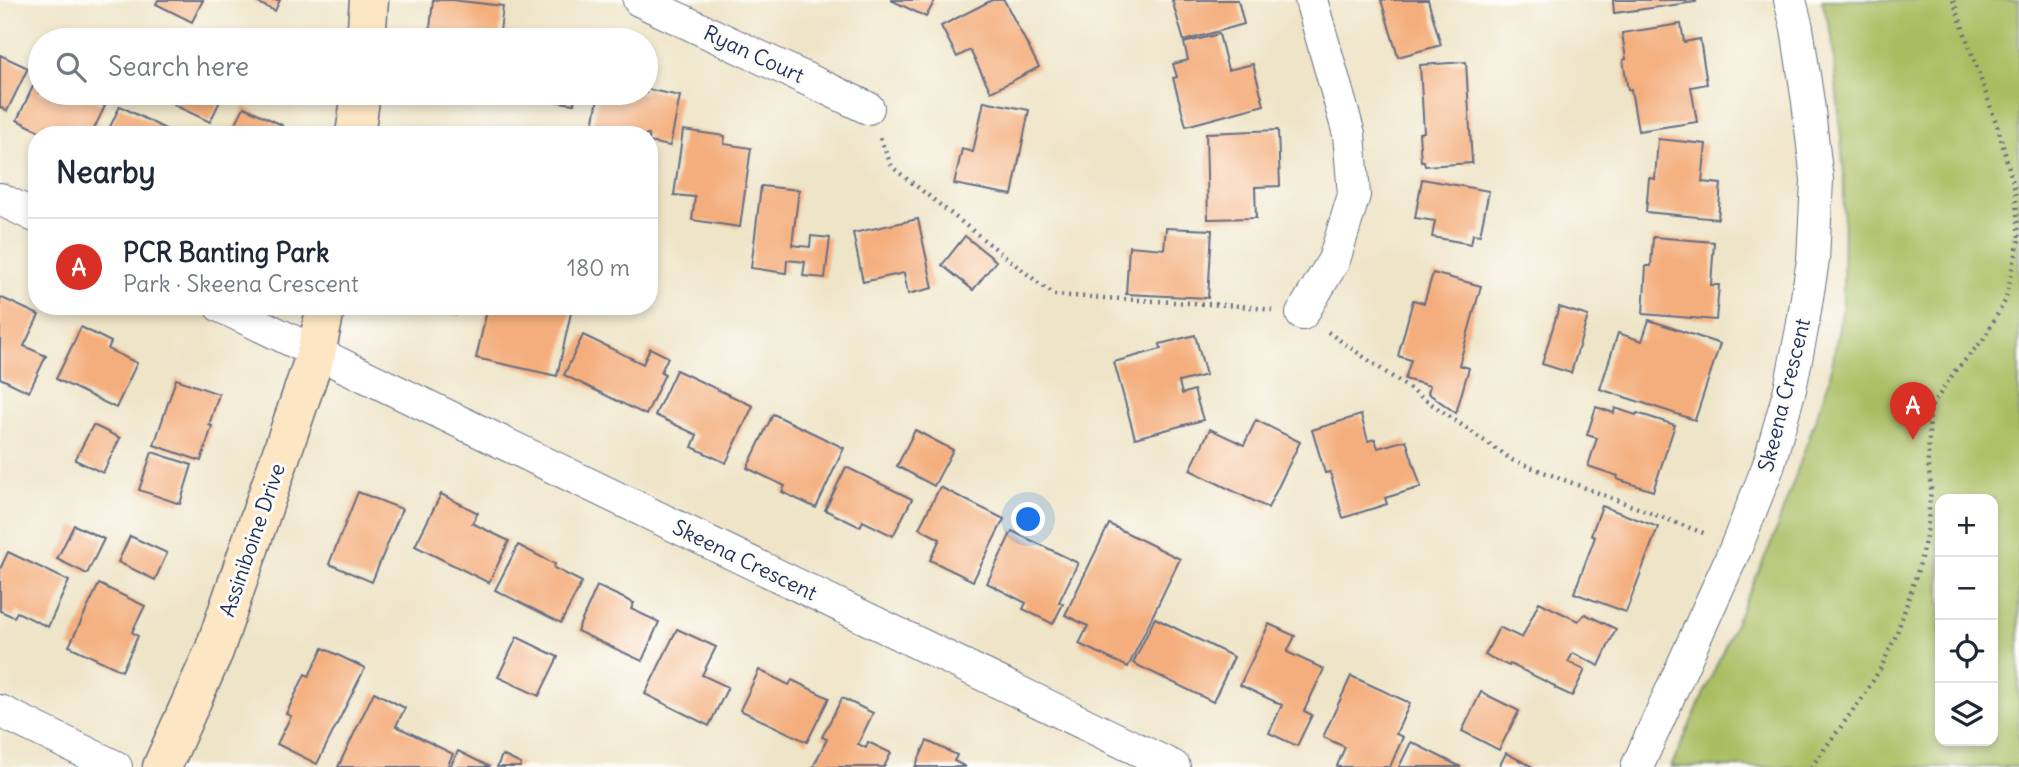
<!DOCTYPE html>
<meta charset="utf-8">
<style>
:root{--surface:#fff;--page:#f2f2f3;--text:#1f2937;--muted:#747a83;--line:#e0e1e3;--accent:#d93025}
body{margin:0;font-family:Delius,sans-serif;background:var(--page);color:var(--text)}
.controls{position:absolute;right:21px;bottom:21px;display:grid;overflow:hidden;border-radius:14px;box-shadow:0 4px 10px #0003}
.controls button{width:63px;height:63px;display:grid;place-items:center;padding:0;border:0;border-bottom:2px solid var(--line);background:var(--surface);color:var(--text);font:35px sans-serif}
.you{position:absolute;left:1029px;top:520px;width:24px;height:24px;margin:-18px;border:5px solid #fff;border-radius:50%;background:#1a73e8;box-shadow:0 0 0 10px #1a73e833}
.badge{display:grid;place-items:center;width:46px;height:46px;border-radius:50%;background:var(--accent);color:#fff;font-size:23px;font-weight:700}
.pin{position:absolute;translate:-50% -58px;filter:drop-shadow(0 2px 4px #0008)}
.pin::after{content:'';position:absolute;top:37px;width:24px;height:21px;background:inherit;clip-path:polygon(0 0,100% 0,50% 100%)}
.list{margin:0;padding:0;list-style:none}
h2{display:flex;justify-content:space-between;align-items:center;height:91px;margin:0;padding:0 28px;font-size:30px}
h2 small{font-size:23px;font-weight:400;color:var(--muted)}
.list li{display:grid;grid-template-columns:46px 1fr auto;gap:21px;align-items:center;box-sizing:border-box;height:98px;padding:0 28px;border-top:2px solid var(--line)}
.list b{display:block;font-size:26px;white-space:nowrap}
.list p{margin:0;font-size:23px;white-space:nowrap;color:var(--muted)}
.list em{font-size:23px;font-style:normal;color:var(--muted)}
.icon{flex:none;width:38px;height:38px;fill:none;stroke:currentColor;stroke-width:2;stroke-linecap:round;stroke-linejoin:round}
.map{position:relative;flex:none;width:2019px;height:767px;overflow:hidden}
.search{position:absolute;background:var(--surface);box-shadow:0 4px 10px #0003;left:28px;top:28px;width:630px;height:77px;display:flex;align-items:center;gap:18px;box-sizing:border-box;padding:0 24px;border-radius:38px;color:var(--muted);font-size:26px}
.panel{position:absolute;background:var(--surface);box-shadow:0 4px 10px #0003;left:28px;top:126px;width:630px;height:189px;border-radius:28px}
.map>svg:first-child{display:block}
.green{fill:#a9bd61;stroke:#627660;stroke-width:2;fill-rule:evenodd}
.building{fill:#f4ae7d}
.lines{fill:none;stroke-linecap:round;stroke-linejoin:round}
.street-casing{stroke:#656e83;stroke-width:34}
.secondary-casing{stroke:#656e83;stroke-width:41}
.path{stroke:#656e83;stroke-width:4.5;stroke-dasharray:2 5;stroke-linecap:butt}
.street{stroke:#fff;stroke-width:32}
.secondary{stroke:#fce6c4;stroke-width:38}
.labels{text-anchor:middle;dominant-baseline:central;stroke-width:6;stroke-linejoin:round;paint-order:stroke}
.street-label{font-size:21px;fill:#1b2f5e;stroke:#fdfcf7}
</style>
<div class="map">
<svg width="2019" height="767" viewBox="0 0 2019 767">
<rect width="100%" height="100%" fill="#fdfcf7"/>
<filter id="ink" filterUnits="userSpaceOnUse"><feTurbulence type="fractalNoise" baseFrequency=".0143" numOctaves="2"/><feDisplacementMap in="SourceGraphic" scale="14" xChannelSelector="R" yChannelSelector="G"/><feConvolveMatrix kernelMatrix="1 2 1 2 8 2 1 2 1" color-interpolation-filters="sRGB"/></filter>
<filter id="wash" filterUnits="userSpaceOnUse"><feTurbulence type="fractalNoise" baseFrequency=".00686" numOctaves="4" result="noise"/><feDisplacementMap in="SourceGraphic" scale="28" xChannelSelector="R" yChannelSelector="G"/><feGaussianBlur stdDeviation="1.57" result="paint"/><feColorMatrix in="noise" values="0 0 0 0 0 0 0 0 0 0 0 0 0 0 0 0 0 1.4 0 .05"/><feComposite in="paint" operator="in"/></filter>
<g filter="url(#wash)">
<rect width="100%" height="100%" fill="#eee4c7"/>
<!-- green -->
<path class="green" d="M1822,0H2019V767H1671L1773,539L1829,381L1843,306L1844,173L1832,36ZM1940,499H1993V741H1940Z"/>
<g id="blocks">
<!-- building -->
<g class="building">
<path d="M158,0H203L192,22L156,4Z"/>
<path d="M252,0H280L275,11Z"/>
<path d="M433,0H452L503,6L499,40H438L439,30L430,29Z"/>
<path d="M891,0H935L926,17Z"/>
<path d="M992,0H1004L1039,67L991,92L970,50L957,57L941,26Z"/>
<path d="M1172,0H1238L1244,24L1184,41Z"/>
<path d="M1381,0H1428L1441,45L1398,57Z"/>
<path d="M1613,0H1695L1696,2L1614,13Z"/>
<path d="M1681,24L1684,42L1700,39L1707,84L1691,87L1697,122L1638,131L1631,89L1628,90L1623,60L1626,59L1622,33Z"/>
<path d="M1219,34L1228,70L1253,64L1264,105L1186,126L1173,78L1177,77L1173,64L1188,60L1184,43Z"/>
<path d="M0,55L28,68L7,111L0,107Z"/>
<path d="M1466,62L1472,163L1425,166L1424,161H1421L1419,133L1424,132L1420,65Z"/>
<path d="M37,78L40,80V93H78L105,106L91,135H47L17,120Z"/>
<path d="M646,89L680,96L670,146L649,142V135H611L592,131L599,93H646Z"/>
<path d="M180,93H224L210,122L174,105Z"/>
<path d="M509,93H575L574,104L509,95Z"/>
<path d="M984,101L1029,110L1012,195L954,184L962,149L973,152Z"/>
<path d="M120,106L177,135H106Z"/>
<path d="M244,107L282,125L278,135H230Z"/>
<path d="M683,130L725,136L724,144L751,148L740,227L692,220L695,197L674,195Z"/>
<path d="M1278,130L1280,186L1255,187L1256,218L1208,219L1206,133Z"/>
<path d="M1658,139L1706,144L1702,182L1721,184L1718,219L1646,212L1649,178L1655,179Z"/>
<path d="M1422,179L1489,191L1480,235L1473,234L1471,244L1432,237L1435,221L1415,218Z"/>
<path d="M761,186L799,190L792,245L810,247L811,236L830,238L825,278L803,276L805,262L787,260L786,273L751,268Z"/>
<path d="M918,219L933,288L908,294L904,273L863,282L853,233Z"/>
<path d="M1166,228L1212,230L1208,298L1126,294L1129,246L1164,249Z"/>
<path d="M965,236L996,261L973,290L942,265Z"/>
<path d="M1653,237L1714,242L1711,285H1719L1716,320L1643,314L1646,266H1651Z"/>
<path d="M1433,273L1481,286L1459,365L1469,368L1456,413L1428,393L1430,386L1405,379L1411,360L1398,356L1413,300L1424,303Z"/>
<path d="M0,297L39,315L24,346L46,356L29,392L0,378Z"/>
<path d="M424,306H458L456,315Z"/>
<path d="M488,306H524L535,309L536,306H563L572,308L557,376L476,358Z"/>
<path d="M1559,307L1588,316L1571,373L1542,364Z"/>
<path d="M1649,320L1720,344L1695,420L1600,389L1618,333L1642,341Z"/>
<path d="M81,327L111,342L108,349L137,363L116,408L56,379Z"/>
<path d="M583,335L643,364L650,348L668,357L661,372L665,374L646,415L564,375Z"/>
<path d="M1195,335L1206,375L1179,382L1182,394L1194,390L1203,420L1135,438L1114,362L1161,349L1160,344Z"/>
<path d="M676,370L753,406L726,463L692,447L697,435L655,415Z"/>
<path d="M176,379L219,394L209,425L212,426L201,461L154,445Z"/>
<path d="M1596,407L1614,413L1615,408L1636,415L1637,413L1675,425L1653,491L1617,479L1618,476L1588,466L1597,438L1587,435Z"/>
<path d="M773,414L844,448L816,508L782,492L785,486L747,468Z"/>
<path d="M1361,415L1368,441L1375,439L1378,448L1406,440L1421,487L1385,498L1387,504L1343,518L1330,472L1325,473L1312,430Z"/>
<path d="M1256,420L1300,442L1268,508L1190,470L1210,429L1244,445Z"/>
<path d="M93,425L120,438L103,473L75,460Z"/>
<path d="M915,430L953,450L934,486L897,466Z"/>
<path d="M152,452L192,465L180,504L139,490Z"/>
<path d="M846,467L912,499L893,536L863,521L860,527L825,510Z"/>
<path d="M940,487L1004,519L973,581L930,560L940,539L919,528Z"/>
<path d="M358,492L402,509L372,582L329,564Z"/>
<path d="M441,494L478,513L472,523L509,541L489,583L415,546Z"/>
<path d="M1602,506L1658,527L1626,612L1574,593L1595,537L1591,535Z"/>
<path d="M1109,524L1180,559L1128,667L1079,644L1088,626L1065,615Z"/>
<path d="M74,525L104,539L87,574L57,559Z"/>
<path d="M1012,531L1078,563L1059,602L1063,604L1053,624L1023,609L1026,603L987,583Z"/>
<path d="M130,536L167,553L155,580L118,562Z"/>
<path d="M518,545L555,564L554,568L582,582L561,623L495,590Z"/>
<path d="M8,552L69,581L48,627L17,612L14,617L0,611V569Z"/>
<path d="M99,584L145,606L132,632L138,636L122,671L69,646Z"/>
<path d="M597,586L634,603L631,609L659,622L642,661L577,631Z"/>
<path d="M1539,602L1578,621L1585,614L1616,629L1599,666L1573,653L1568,662L1585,670L1572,696L1555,688V686L1510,664L1509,666L1485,655L1499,627L1522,638Z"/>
<path d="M1155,618L1234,657L1213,702L1133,663Z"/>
<path d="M1269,624L1295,636L1287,652L1324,669L1304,711L1312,715L1297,746L1269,733L1282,705L1240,685Z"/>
<path d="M677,629L716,647L702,675L728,687L709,726L645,694Z"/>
<path d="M517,637L558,657L539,696L498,677Z"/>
<path d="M323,648L365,668L317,764L277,744L291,716L286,714L305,674L309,676Z"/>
<path d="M759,670L789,685L792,680L829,698L807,742L740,710Z"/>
<path d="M1351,676L1410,703L1396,734L1403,737L1390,767H1339L1337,766L1345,747L1323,737Z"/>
<path d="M374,692L405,708L396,726L453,754L447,767H338Z"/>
<path d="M1481,692L1519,711L1499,750L1462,731Z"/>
<path d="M842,698L873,713L858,744L866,748L868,742L891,753L884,767H813L827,739L822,737Z"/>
<path d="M927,741L957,755L954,761L966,767H915Z"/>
<path d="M1411,742L1461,767H1399Z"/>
<path d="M458,751L490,767H450Z"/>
<path d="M1506,753L1533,767H1499Z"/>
<path d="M502,755L521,764L520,767H497Z"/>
</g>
</g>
</g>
<g filter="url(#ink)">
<use href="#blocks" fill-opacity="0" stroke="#656e83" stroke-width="2"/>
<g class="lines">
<defs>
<g id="street">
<path d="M639,0L868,108"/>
<path d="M0,199L37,217"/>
<path d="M220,306L1174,767"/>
<path d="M1302,314L1334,260L1354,195L1349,134L1311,0"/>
<path d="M0,711L116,767"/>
<path d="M1637,767L1737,545L1768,467L1790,389L1802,329L1813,260L1817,180L1808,102L1797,28L1790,0"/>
</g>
<g id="secondary">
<path d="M366,40L369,0"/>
<path d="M355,135L361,93"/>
<path d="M162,767L214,651L316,353L326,306"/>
</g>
</defs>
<!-- street casing -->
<use href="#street" class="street-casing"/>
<!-- secondary casing -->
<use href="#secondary" class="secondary-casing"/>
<!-- path -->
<g class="path">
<path d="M1953,0L1998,128L2015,190L2019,239"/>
<path d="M880,138L892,167L1054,295L1241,306L1272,310"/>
<path d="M1328,332L1512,460L1706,534"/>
<path d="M1811,767L1863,697L1882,666L1897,633L1919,567L1927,532L1931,489L1928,461L1930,409L1955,371L1983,340L2005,301L2019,240"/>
</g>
<!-- street -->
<use href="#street" class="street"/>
<!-- secondary -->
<use href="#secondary" class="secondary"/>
</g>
</g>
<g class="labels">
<!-- street labels -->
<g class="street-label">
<text transform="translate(754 54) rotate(25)">Ryan Court</text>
<text transform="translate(1784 395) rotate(-76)">Skeena Crescent</text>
<text transform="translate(252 540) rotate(-71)">Assiniboine Drive</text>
<text transform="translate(745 560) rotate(26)">Skeena Crescent</text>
</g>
</g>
</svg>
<div class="controls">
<button>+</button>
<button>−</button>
<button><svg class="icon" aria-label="locate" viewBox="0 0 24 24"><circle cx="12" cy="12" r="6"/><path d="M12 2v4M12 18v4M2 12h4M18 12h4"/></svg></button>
<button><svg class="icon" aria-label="layers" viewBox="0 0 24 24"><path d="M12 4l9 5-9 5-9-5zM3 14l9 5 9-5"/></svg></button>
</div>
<div class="you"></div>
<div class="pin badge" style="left:1913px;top:440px">A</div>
<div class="search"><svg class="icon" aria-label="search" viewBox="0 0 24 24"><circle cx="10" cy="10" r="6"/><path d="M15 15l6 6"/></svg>Search here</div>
<section class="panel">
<h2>Nearby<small></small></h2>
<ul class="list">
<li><span class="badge">A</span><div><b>PCR Banting Park</b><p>Park · Skeena Crescent</p></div><em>180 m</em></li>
</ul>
</section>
</div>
